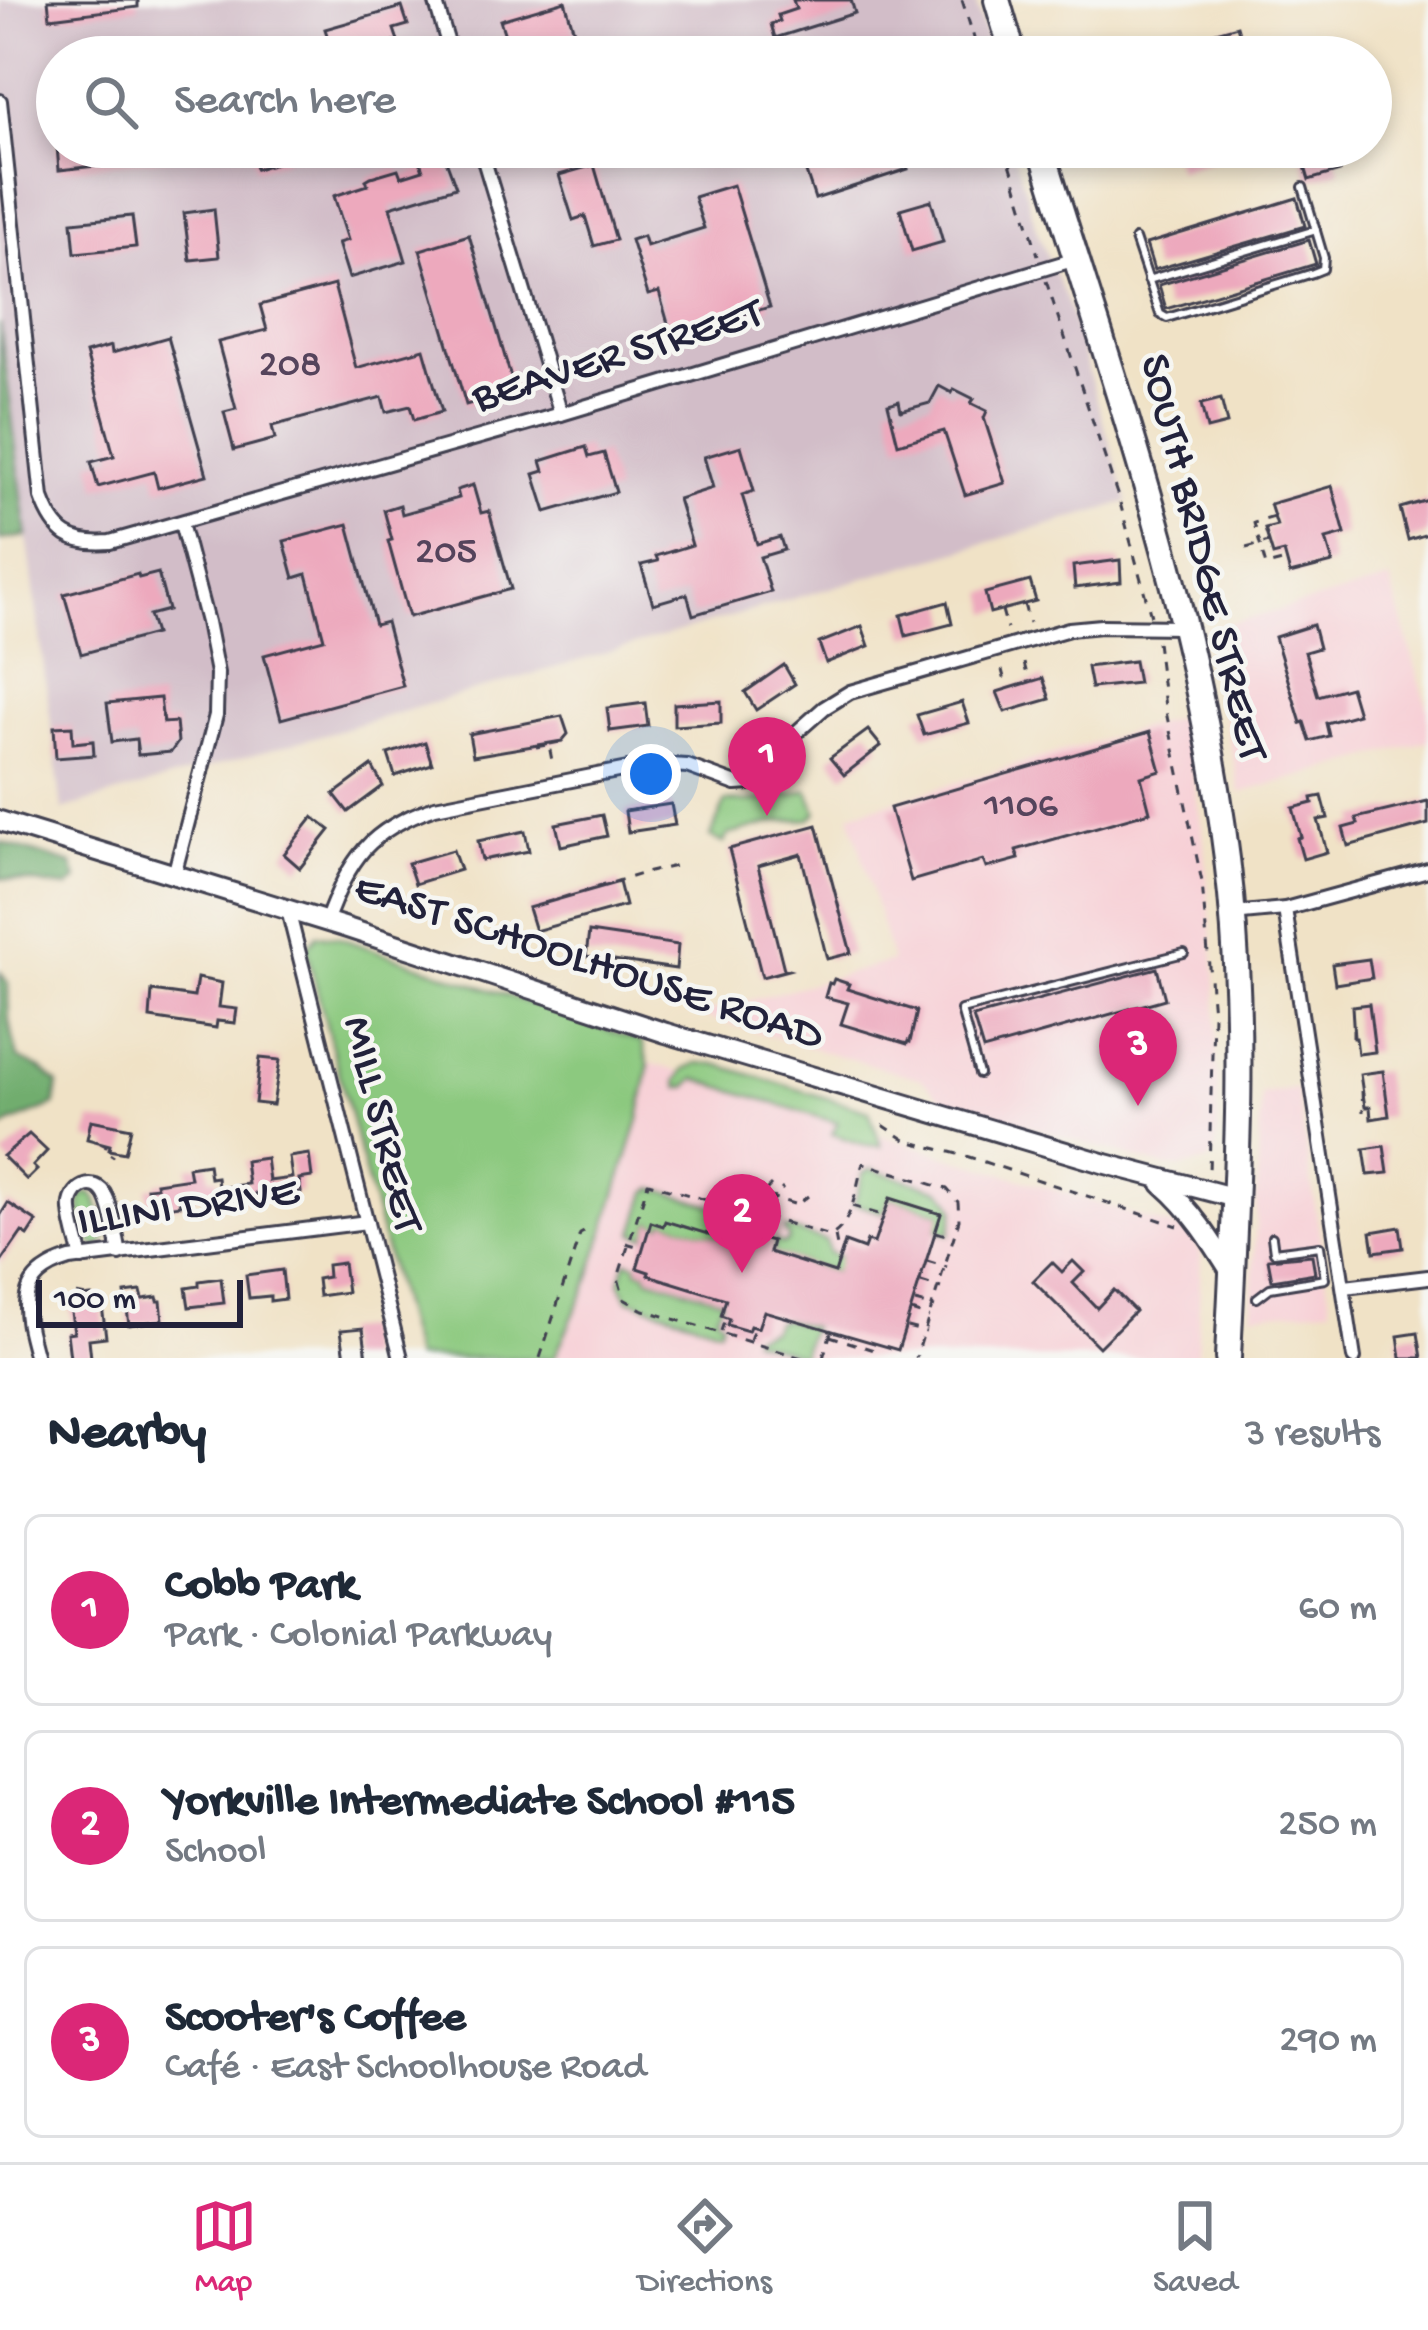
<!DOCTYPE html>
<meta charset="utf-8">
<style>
:root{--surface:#fff;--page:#f6f6f7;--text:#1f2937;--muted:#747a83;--line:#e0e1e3;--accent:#db2777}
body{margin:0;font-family:"Gochi Hand",sans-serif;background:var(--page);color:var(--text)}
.scale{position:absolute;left:36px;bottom:30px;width:207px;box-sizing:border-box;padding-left:12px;border:6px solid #22223b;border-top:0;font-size:33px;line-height:42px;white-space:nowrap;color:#22223b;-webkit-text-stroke:9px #f6f6f2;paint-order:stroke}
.you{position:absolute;left:651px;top:774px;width:42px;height:42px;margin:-30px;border:9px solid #fff;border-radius:50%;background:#1a73e8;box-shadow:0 0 0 18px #1a73e833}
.badge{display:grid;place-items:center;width:78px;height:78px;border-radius:50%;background:var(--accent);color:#fff;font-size:39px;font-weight:700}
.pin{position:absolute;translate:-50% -99px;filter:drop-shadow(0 3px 6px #0008)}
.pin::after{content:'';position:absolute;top:63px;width:42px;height:36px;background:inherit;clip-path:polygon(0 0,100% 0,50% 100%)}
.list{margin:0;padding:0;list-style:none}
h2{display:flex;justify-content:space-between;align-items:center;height:156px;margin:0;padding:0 48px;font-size:51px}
h2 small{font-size:39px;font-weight:400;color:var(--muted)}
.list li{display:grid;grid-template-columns:78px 1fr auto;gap:36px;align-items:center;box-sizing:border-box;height:192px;margin:0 24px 24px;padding:0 24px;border:3px solid var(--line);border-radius:18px}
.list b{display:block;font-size:45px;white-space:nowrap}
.list p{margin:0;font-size:39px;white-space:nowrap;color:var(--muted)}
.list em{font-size:39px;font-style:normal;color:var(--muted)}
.icon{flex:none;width:66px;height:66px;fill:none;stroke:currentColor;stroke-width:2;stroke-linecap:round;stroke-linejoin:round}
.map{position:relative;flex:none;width:1428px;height:1358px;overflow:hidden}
.search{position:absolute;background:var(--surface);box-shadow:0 6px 18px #0003;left:36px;right:36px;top:36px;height:132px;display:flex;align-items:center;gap:30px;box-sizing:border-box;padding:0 42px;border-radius:66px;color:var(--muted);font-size:45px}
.sheet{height:804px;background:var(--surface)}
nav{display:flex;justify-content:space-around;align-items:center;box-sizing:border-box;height:168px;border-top:3px solid var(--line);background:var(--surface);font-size:33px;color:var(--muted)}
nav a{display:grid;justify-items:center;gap:6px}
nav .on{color:var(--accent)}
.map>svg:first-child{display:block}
.built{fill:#f7cfd5}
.industrial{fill:#d2bdc8}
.green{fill:#8cc97f;stroke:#57765d;stroke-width:3}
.forest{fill:#71ad6e;stroke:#4a6854;stroke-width:3}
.building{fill:#eda9bd}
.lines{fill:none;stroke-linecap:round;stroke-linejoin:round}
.lane-casing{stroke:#413f50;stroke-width:12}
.street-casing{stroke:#413f50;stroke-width:18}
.primary-casing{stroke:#413f50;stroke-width:24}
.highway-casing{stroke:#413f50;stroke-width:30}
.path{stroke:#413f50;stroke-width:3;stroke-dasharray:9 9;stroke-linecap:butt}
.lane{stroke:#fff;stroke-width:6}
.street{stroke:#fff;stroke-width:12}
.primary{stroke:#fff;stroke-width:18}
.highway{stroke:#fff;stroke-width:24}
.labels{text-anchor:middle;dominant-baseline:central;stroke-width:9;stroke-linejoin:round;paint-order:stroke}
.number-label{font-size:39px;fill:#55445c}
.street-label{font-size:45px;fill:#22223b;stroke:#f6f6f2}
</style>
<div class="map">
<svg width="1428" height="1358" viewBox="0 0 1428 1358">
<rect width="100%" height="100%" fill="#f6f6f2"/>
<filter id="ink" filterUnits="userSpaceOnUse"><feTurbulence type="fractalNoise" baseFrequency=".00833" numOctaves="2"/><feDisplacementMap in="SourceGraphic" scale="24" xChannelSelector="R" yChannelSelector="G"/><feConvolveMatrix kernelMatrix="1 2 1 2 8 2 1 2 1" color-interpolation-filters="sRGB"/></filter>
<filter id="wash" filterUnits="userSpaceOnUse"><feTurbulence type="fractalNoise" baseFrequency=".004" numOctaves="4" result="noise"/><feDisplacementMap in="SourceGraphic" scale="48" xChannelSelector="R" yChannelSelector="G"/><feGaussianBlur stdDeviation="2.7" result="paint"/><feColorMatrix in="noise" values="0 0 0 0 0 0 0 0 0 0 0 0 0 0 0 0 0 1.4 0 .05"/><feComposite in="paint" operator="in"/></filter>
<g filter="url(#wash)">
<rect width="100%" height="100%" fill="#f0e2c6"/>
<!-- built -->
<g class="built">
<path d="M1390,580L1428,709V741L1240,793L1207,630Z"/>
<path d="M1183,716L1204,841L1216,979L1218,1132L1215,1152L1207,1162L1179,1168L1161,1166L946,1101L921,1079L697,1015L892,961L850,814Z"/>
<path d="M336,964L1189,1232L1201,1253L1197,1358H424Z"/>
<path d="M1297,1089L1331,1308L1252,1314L1261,1094Z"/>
</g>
<!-- industrial -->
<path class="industrial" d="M0,0H975L992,57H57V147H1012L1039,236L1066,299L1128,502L62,810L0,323Z"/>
<!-- green -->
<g class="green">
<path d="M783,790L788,796L808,790L817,812L811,819L776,822L728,835L724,843L710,837L726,801C748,803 763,802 783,790Z"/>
<path d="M317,935L337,937L642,1042L649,1066L639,1120L588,1283L554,1358H414L311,967L307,947Z"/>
<path d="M697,1063L716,1064L869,1111L881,1146L865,1145L832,1134L838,1123L696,1079L687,1087H679L677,1081L684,1070Z"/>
<path d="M871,1169L941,1190L951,1200L955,1209L950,1234L936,1230L940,1213L890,1198L884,1213L854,1204L863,1173Z"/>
<path d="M654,1188L755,1219L759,1227L752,1247L665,1221L663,1226L651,1222L647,1237L634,1233L647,1192Z"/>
<path d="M90,1193L96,1199L107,1236L101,1246H95C85,1237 77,1208 82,1195Z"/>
<path d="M785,1228L826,1241L829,1253L848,1259L842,1275L774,1254L775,1239L782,1244L787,1242L789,1237L784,1231Z"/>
<path d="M626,1261L638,1265L637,1270L648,1273L647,1277L722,1300L716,1316L722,1321L719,1329L628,1299L620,1282Z"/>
<path d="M785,1320L811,1327L802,1355L752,1339L753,1335L771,1330L777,1321Z"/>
</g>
<!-- forest -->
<g class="forest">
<path d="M0,323L27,536L0,540Z"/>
<path d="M0,842L72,864L77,880L68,888L0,878Z"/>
<path d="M0,972L8,983L9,1021L18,1058L41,1069L58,1084L55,1105L11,1123L0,1131Z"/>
</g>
<g id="blocks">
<!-- building -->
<g class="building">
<path d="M48,0H138V7L50,18Z"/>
<path d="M793,0H851L855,13L775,38L771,24L780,21L778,15L796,9Z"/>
<path d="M565,1L581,55L478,57V54L508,45L500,20Z"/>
<path d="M402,7L408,25L394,29L398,41L344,57H334L325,29Z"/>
<path d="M1237,26L1246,57H1138V54Z"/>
<path d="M57,147H202L203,154L59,170Z"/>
<path d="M250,147H282L286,160L256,169Z"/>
<path d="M415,147H441L456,187L390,207L406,261L349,278L338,243L348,240L334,196L368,185L366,180L371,177L398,169L401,177L423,170Z"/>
<path d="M812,147H901L908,169L815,199L799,151Z"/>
<path d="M1171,147H1244V150L1178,170Z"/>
<path d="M1299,147H1334L1340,171L1309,180Z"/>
<path d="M594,165L616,240L594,246L585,216L573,220L559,175Z"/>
<path d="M733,185L770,307L671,334L659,292L648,295L631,240L643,236L646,246L704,228L694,197Z"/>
<path d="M1297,198L1305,226L1154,270L1146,244Z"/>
<path d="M931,200L943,242L912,251L900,209Z"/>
<path d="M214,209L219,257L190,260L184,213Z"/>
<path d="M132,216L136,247L75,253L72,222Z"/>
<path d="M469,235L515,391L466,405L420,250Z"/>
<path d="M1309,240L1316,264L1166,309L1159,285Z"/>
<path d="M334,285L356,368L424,349L442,412L414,420L410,406L386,412L382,397L272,426L275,439L234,450L224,412L236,409L218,342L267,330L260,305Z"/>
<path d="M168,337L207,475L158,488L154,472L98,487L91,462L114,456L86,353L111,346L112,353Z"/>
<path d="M939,386L952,393L954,389L974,399L971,403L987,411L984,418L1005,483L965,495L944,431L898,444L888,404L899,401L901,411L930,403Z"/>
<path d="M1221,399L1227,424L1207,429L1201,404Z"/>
<path d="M741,446L754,491L742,495L757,544L780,537L784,550L760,557L771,592L693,615L687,594L653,604L641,565L658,561L656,556L692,545L678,499L713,488L704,457Z"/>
<path d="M586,447L589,457L604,453L616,492L546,512L534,474L544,471L541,461Z"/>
<path d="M473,485L481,513L489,511L511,589L409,617L388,541L392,540L384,510L400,505L402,514L459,498L457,490Z"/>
<path d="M1332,486L1345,534L1326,539L1333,563L1290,574L1284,552L1273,555L1265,529L1277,526L1270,504Z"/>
<path d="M1428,500V534L1408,540L1400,508Z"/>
<path d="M348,524L375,625L386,622L403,686L281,719L264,655L324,639L307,574L294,578L284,541Z"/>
<path d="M1120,560L1121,582L1075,588L1073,566Z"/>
<path d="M158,573L168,610L149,615L155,634L81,654L64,594L138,574L139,578Z"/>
<path d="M1030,581L1036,601L990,613L985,593Z"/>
<path d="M947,602L952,624L906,636L901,615Z"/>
<path d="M1313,625L1319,648L1305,652L1318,696L1350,687L1358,714L1326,723L1329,736L1310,741L1304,722L1301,723L1275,637Z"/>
<path d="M862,626L869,646L826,663L819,643Z"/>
<path d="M1134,661L1138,683L1091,688L1087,667Z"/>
<path d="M784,665L795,684L756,710L745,692Z"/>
<path d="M1043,678L1050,699L1005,712L997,692Z"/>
<path d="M160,698L163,723L176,722L178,742L171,752L138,755L136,739L112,742L107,703Z"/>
<path d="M721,701V723L674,726V704Z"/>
<path d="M962,702L969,723L924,735L917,715Z"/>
<path d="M645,703L648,726L610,731L607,708Z"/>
<path d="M562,716L568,734L562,741L473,756L469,734Z"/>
<path d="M72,726L73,743L93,741L94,755L56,758L54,727Z"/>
<path d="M868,730L881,746L844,775L830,758Z"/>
<path d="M1150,732L1161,771L1141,777L1150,812L1016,850L1019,859L986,868L983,860L911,881L890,808Z"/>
<path d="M425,742L432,764L395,776L388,754Z"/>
<path d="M372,766L383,786L348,812L334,794Z"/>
<path d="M1322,796L1328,818L1318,820L1327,852L1303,859L1297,838L1301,837L1293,808L1313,803L1312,798Z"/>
<path d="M1428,801V824L1348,846L1343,828L1358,824L1356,818Z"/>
<path d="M671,804L675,825L628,832L625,811Z"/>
<path d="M602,815L607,836L561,846L556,824Z"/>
<path d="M313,817L330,830L300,868L284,854Z"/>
<path d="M817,825L851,953L827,959L801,854L758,866L784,969L788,970L762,977L729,849Z"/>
<path d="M525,831L529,851L482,860L478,841Z"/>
<path d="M453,850L460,870L415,884L408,863Z"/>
<path d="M619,882L625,906L535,931L528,908Z"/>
<path d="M589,932L678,945L676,969L586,956Z"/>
<path d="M1369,959L1372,978L1335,984L1332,964Z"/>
<path d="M1157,968L1165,999L983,1050L973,1017Z"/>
<path d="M197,978L222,983L219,1007L237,1009L235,1023L217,1021L216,1028L150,1018L152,991L194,997Z"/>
<path d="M834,979L849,984L847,989L917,1011L910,1042L908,1041L907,1044L841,1024L848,1003L825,997L829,983L832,984Z"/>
<path d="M1369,1004L1375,1052L1358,1054L1356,1038H1354L1352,1006Z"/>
<path d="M260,1058L280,1060L273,1105L255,1103Z"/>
<path d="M1383,1071L1389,1116L1371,1119L1370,1107H1365L1360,1074Z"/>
<path d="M91,1120L131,1128L125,1153L109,1150L110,1145L87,1139Z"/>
<path d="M29,1134L47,1151L33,1166L37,1170L27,1180L3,1156Z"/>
<path d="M1384,1146L1388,1173L1368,1175L1364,1149Z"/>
<path d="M309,1154L312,1177L299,1179L301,1192L255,1194L256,1198L206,1205L205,1195L179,1198L180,1205L150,1209L147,1188L157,1187L156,1183L190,1178L188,1167L208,1164L210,1178L217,1177L218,1188L248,1184L245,1161L266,1158L269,1181L292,1178L289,1157Z"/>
<path d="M890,1198L941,1214L898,1350L764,1311L758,1328L750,1326L748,1331L727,1325L729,1319L721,1316L726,1299L648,1275L649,1272L637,1268L651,1222L663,1226L665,1221L754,1248L758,1237L772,1241L769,1252L835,1273L845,1242L864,1249L867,1241L874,1243Z"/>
<path d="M8,1203L37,1222L28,1236L22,1232L0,1264V1216Z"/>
<path d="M1400,1227L1403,1248L1374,1252L1371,1232Z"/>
<path d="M1312,1255L1315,1273L1272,1280L1268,1259Z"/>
<path d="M1073,1261L1084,1272L1073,1283L1097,1308L1114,1290L1135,1311L1099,1347L1033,1281L1052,1262L1062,1272Z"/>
<path d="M343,1263L347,1292L319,1296L317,1279L328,1277L327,1265Z"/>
<path d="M282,1270L285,1299L270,1301V1296L249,1298L246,1275Z"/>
<path d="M221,1278L224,1303L189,1307L186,1288L199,1286V1281Z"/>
<path d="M141,1291L143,1299L157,1297L158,1301H161L163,1320L129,1325L125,1293Z"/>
<path d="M91,1296V1299L101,1298L106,1337L89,1339L91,1358H70L67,1333L74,1332L69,1299Z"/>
<path d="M363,1328L367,1358H345L341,1330Z"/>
<path d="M1418,1333L1422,1358H1401L1398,1336Z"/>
</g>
</g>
</g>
<g filter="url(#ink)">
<use href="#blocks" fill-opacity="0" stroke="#413f50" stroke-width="3"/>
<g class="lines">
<defs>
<g id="lane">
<path d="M1135,239L1160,314L1167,318L1313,273L1323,269L1324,258L1303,187"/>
<path d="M1148,280L1316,230"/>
<path d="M979,1074L961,1010L1184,953"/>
<path d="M1257,1298L1270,1288L1325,1279L1320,1246L1274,1252L1272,1237"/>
</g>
<g id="street">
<path d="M435,0L452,57"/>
<path d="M0,101L42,498C55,534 71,545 110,542L561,414L1076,259"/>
<path d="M480,147L561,414"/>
<path d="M174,875L216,715L217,673L207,622L181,523"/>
<path d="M1285,909L1354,1358"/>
<path d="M288,910L401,1358"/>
<path d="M1232,914L1285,909L1428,870"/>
<path d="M326,922C350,858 368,830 435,807L653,764L687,766L736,784L751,783L765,777L798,731L824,708L850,692L1069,629L1101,626L1183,627"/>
<path d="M82,1258C78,1242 72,1226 71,1210C68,1189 95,1173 106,1197C114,1213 116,1236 120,1254"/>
<path d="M1345,1287L1428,1277"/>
<path d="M36,1358C23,1311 13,1276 70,1259L367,1222"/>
</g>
<g id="primary">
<path d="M0,821L344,927L666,1033L1106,1164L1236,1198"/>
<path d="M1162,1184C1192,1210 1211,1240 1232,1274"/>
</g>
<g id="highway">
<path d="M997,0L1014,57"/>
<path d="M1041,147C1117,393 1206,638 1231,895C1246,1049 1235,1203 1228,1358"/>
</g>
</defs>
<!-- lane casing -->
<use href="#lane" class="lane-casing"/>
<!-- street casing -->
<use href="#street" class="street-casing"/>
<!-- primary casing -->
<use href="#primary" class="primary-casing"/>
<!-- highway casing -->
<use href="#highway" class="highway-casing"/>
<!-- path -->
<g class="path">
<path d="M962,0L980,57"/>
<path d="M1005,147L1038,255"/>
<path d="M1046,281L1120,503L1151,616"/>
<path d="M1274,517L1254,523L1266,566L1286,561"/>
<path d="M1246,548L1269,542"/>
<path d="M1024,604L1029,623"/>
<path d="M1002,610L1007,629"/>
<path d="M1157,642L1165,707L1202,882L1213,1014L1209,1174"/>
<path d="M1024,663L1029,683"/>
<path d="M1002,670L1007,689"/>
<path d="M550,744L566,741"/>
<path d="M536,747L549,745L553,766"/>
<path d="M544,903L641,874L675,866"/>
<path d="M1353,1029V1045"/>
<path d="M1362,1091L1363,1112"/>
<path d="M883,1125L907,1141L969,1157L1178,1226"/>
<path d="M100,1143L106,1146L105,1151L114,1157"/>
<path d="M771,1185L762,1194L774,1198L783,1188"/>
<path d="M852,1206L881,1215"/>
<path d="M936,1232L952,1237"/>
<path d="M835,1236L837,1246L841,1248"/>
<path d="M764,1239L774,1198L797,1205L808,1196"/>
<path d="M626,1243L640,1247"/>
<path d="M927,1261L947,1267"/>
<path d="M921,1282L941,1288"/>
<path d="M76,1294L87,1296"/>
<path d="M915,1302L935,1307"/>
<path d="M911,1311L929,1317"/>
<path d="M907,1327L926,1332"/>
<path d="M721,1331L725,1319"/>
<path d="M830,1336L877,1351L878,1347"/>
<path d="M750,1340L754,1328"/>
<path d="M540,1358L580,1234L588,1230"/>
<path d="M802,1358L641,1309L624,1299L618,1278L648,1183L830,1236C853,1225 856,1186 863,1163L947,1189L958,1202L959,1220L916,1358"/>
<path d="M823,1358L831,1332"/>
</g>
<!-- lane -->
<use href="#lane" class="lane"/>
<!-- street -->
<use href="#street" class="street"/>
<!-- primary -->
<use href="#primary" class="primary"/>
<!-- highway -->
<use href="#highway" class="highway"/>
</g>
</g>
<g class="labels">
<!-- number labels -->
<g class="number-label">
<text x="290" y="367">208</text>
<text x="446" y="554">205</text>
<text x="1021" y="808">1106</text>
</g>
<!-- street labels -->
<g class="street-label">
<text transform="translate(618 358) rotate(-17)">BEAVER STREET</text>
<text transform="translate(1201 558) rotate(76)">SOUTH BRIDGE STREET</text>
<text transform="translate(588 964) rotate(18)">EAST SCHOOLHOUSE ROAD</text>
<text transform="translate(380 1125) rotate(76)">MILL STREET</text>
<text transform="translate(188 1209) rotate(-8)">ILLINI DRIVE</text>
</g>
</g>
</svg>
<div class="scale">100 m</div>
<div class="you"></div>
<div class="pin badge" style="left:767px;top:816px">1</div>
<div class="pin badge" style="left:742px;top:1273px">2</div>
<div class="pin badge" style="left:1138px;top:1106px">3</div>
<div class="search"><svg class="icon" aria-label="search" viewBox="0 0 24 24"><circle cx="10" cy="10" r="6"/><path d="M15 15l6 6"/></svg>Search here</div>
</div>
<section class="sheet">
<h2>Nearby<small>3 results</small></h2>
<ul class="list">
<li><span class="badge">1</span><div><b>Cobb Park</b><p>Park · Colonial Parkway</p></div><em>60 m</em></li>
<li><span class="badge">2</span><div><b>Yorkville Intermediate School #115</b><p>School</p></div><em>250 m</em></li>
<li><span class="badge">3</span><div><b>Scooter's Coffee</b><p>Café · East Schoolhouse Road</p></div><em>290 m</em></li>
</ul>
</section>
<nav>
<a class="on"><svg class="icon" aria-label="map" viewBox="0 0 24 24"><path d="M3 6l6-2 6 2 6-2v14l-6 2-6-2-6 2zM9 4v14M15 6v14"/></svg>Map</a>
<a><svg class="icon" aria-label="directions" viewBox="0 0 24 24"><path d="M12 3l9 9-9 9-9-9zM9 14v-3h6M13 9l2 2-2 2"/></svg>Directions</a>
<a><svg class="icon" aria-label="saved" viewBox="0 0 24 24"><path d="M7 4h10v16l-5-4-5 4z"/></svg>Saved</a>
</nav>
